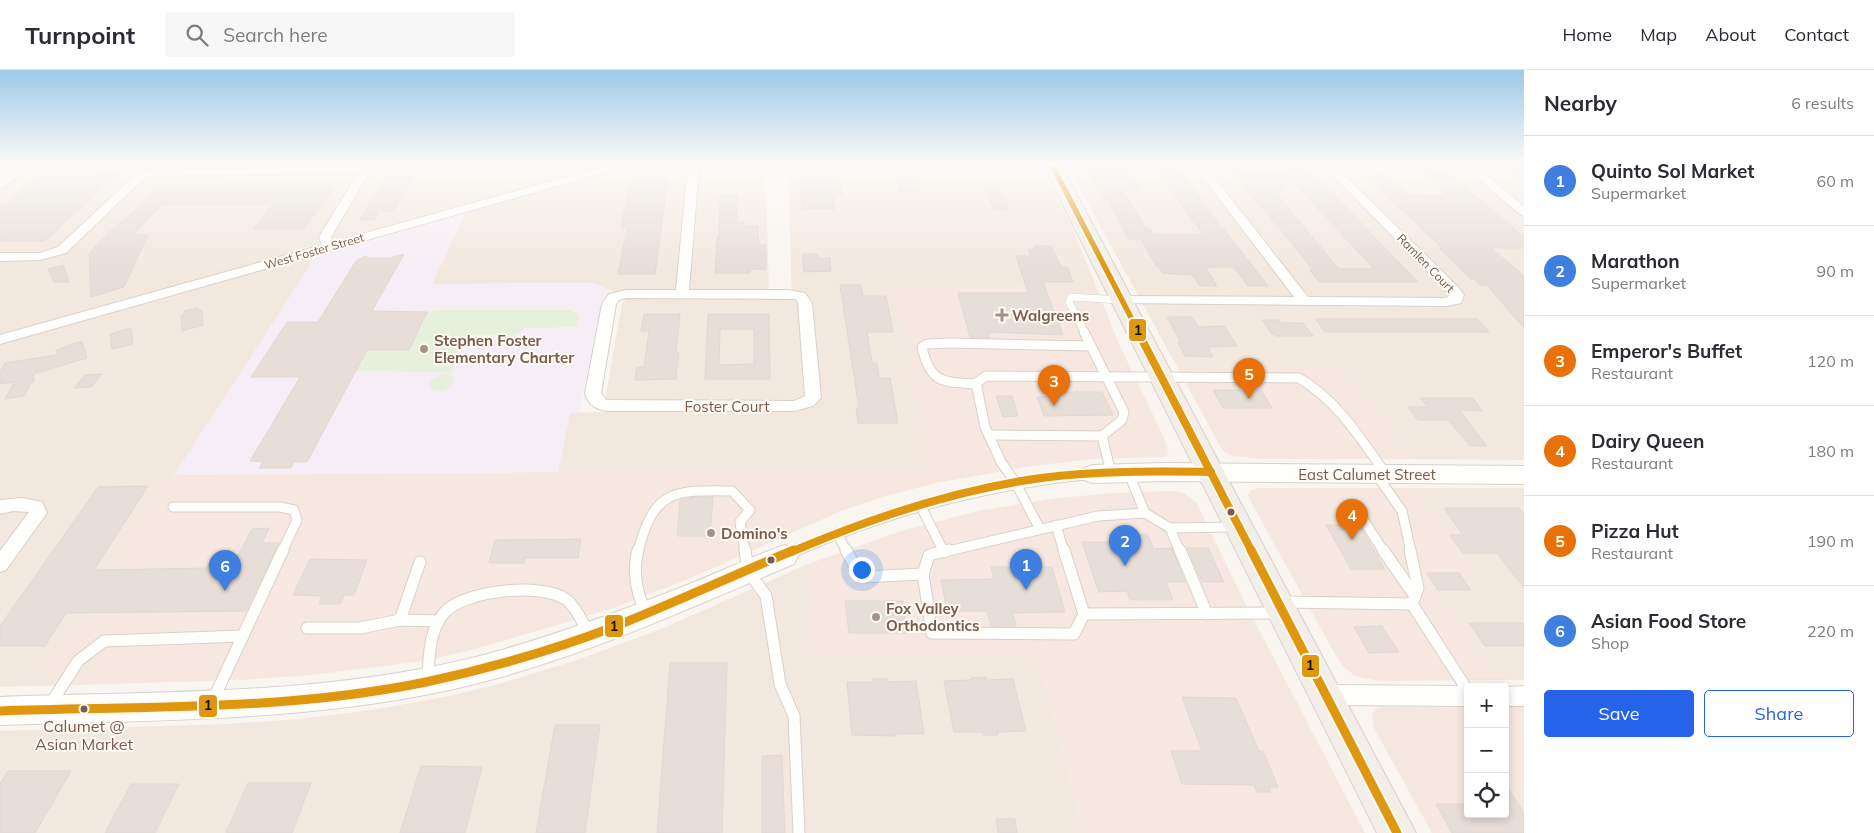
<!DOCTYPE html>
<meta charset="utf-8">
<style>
:root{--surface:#fff;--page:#f7f7f7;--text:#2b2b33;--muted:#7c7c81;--line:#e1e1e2;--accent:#2563eb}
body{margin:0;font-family:Mulish,sans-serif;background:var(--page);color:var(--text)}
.controls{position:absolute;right:15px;bottom:15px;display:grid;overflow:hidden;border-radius:5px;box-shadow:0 2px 8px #0003}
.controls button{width:45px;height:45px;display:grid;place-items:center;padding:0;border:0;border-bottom:1px solid var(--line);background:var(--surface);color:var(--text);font:25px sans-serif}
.you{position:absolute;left:861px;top:499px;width:18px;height:18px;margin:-12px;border:4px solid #fff;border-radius:50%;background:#1a73e8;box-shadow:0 0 0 8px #1a73e833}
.badge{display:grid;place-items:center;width:32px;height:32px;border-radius:50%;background:var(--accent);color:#fff;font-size:16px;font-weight:700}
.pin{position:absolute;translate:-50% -41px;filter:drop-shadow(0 1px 2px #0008)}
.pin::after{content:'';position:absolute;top:26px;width:18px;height:15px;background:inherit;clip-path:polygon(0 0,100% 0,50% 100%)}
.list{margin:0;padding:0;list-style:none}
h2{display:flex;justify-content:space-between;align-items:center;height:65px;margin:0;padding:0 20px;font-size:21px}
h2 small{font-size:16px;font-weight:400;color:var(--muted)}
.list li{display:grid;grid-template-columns:32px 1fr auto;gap:15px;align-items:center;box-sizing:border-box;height:90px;padding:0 20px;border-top:1px solid var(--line)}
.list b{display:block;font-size:19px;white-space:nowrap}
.list p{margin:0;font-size:16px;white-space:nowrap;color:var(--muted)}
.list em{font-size:16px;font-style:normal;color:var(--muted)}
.actions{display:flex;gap:10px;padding:15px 20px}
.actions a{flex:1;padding:11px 0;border:1px solid var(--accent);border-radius:5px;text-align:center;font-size:18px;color:var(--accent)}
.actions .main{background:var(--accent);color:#fff}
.icon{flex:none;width:28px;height:28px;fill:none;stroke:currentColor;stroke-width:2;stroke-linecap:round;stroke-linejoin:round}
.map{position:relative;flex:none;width:1524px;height:763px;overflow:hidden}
header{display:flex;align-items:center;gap:30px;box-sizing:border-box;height:70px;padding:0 25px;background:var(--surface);border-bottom:1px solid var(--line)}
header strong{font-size:24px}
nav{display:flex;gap:28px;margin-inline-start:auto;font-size:18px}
.search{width:350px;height:45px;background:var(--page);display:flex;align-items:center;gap:12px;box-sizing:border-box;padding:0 18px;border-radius:5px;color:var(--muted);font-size:19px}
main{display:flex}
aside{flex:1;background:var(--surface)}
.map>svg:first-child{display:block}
.residential{fill:#f2e8de}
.commercial{fill:#f6e8e1}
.education{fill:#f6eef6}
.green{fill:#e7f0db}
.building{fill:#e6ded7;stroke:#e2d8d2;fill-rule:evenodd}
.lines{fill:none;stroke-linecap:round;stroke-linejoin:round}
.lane-far2-casing{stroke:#d7d1cb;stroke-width:8}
.lane-far1-casing{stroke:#d7d1cb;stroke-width:11}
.lane-casing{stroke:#d7d1cb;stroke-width:13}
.street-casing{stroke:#d7d1cb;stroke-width:2}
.secondary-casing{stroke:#d9d2cb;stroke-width:2}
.primary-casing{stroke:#dad1cc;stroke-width:2}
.lane-far2{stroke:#fefefd;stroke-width:7}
.lane-far1{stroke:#fefefd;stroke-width:9}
.lane{stroke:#fefefd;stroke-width:11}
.street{fill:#fefefd;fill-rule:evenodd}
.secondary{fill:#fefefd;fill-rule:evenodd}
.primary{fill:#f3eee8;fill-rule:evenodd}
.bus-1-far2-casing{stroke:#fffaf3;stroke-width:9}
.bus-1-far1-casing{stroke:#fffaf3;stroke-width:11}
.bus-1-casing{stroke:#fffaf3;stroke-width:13}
.bus-1-far2{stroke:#de970f;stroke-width:5.5}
.bus-1-far1{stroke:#de970f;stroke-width:8}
.bus-1{stroke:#de970f;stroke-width:9}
.poi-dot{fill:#a69286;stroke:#fffaf3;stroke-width:2}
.bus-dot{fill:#7a5c4d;stroke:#fffaf3;stroke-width:2}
.labels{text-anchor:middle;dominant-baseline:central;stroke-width:4;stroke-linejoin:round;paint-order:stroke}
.far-street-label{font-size:12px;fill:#7a5c4d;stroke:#fffaf3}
.poi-label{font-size:15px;font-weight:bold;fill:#7a5c4d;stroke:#fffaf3;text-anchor:start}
.street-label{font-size:15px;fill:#7a5c4d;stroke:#fffaf3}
.near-bus-label{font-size:16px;fill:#7a5c4d;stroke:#fffaf3}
.line-badge{stroke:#fffaf3;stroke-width:2}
.pale-badge-label{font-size:14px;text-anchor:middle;font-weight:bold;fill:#111}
</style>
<header>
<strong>Turnpoint</strong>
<div class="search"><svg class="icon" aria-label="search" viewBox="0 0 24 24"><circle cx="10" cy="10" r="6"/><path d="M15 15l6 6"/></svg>Search here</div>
<nav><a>Home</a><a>Map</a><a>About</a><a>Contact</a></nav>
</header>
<main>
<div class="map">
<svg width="1524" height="763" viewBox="0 0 1524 763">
<rect width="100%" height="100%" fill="#f9f5f0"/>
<!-- residential -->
<g class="residential">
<path d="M0,93H763L767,144L769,229H792L788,93H975L977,98H1031L1042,100L1045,105L1072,157L1096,216H894L933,400L558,402L570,343L603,342L622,234L625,230L613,221L594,213L432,214L465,143L464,134L305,178L311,194L39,616L0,617Z"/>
<path d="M1066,93H1524V390L1410,389L1340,295H1176Z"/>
<path d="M1413,418H1524V610H1495L1422,501H1472Z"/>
<path d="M808,494L810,582H1038L1084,763H0V661L228,654L300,649L372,640L444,627L499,614L574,591L659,560Z"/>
</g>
<!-- commercial -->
<g class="commercial">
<path d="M894,216H1096L1118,272L1164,368L1169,385L1164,387L1093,389L1032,396L935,413L883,427L841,441L691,508L611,539L468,581L424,591L311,605L241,610L39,616L174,405L932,399Z"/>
<path d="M1176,295H1340L1410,389H1258L1232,386L1224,382L1220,376Z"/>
<path d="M1260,418H1413L1473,501L1423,502L1495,610L1379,611L1355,606L1345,598L1336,586L1251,432L1248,425L1251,420Z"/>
<path d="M1173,421L1183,423L1196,432L1246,535L1365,763H1084L1038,582H810L808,494L901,461L978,441L1057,428L1115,423Z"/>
<path d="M1381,637H1468V744H1505V637H1524V763H1432L1374,658L1372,646L1375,639Z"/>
</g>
<!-- education -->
<path class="education" d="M465,143L432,214L594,213L613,221L603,228L581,331L580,340L583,343H570L558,402L174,405L311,194L308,188Z"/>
<!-- green -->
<g class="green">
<path d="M443,240H571L579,246L577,257L525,258L515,265H466L451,302L355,301L367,280H409L427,242Z"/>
<path d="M441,304H450L454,312L446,320L435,322L429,317L430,311Z"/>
</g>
<!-- building -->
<g class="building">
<path d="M1082,93H1123L1141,120L1123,121L1146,159H1150L1153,164H1203L1152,95H1177L1221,158H1223L1268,216H1248L1234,197H1205L1217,216H1200L1192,205L1163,203L1158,196H1156L1141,169H1129L1108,130H1105Z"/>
<path d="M1285,93H1302L1306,96L1418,212H1319L1310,200H1313L1285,165L1224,94H1240L1249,104H1294ZM1292,111L1374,199H1339L1277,125Z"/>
<path d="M1497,93H1518L1524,97V114Z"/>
<path d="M98,102H119L45,171H0V135H4L37,107H92Z"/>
<path d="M1426,102H1447L1524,167V178H1491L1524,206V258L1487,215H1480L1474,209H1471L1440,179H1442L1436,172L1366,106L1386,105L1407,125L1448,126L1425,106H1431Z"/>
<path d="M387,106H414L394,140L379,141L374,150H359Z"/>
<path d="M668,108L655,204H618L627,158H621L631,109Z"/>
<path d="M899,108L918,109L919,122H899Z"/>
<path d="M840,110L843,126H833L835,139H802L799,111Z"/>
<path d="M158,116L266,117L335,116L304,159H254L273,134L161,135L133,165H148L124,217L91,227L89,183L116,156L127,148Z"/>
<path d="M986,119H1000L1009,140H994Z"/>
<path d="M720,125H737V152H744V156H758L759,175H766V199H750V203H715L717,168H719Z"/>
<path d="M1034,176H1051L1061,197H1067L1073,212H1043L1063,265L988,262L990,268L970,267L958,223H1028L1016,186H1031L1028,179H1036Z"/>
<path d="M404,184L372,241L427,242L409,280H367L307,392H294L291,398H259L263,392L250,391L300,307H251L287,252H318L356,191L365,186L370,188H389Z"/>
<path d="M802,184H818V188H830L831,201L804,202Z"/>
<path d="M63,195L69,212H54L48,199Z"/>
<path d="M840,215H861L863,226H886L893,262H867L872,293H877L879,308H890L898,353H858L856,338H859Z"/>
<path d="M198,238L199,241L202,240L203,255L182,261L181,246L184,245V241Z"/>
<path d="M644,244H680L676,282H679L676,309L635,310L637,297H644L649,261H641Z"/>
<path d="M708,244H769L770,309H705ZM720,259H754V294L719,295Z"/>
<path d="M1167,247H1192L1198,257L1224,256L1237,276L1208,277L1213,287L1185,286L1178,273H1181Z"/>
<path d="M1316,249H1477L1489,262H1325Z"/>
<path d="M1262,250H1279L1281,253H1303L1313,266H1276L1271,263Z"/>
<path d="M131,258L133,274L112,279L110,264Z"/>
<path d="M82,271L87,288L33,304L34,312L31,313L24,326L5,329L14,312L0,314V302L5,293L57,285L56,280Z"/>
<path d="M102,304L91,317L74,318L85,305Z"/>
<path d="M1213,320H1261L1272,338H1223Z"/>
<path d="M1054,322H1102L1113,345L1044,346L1037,327L1056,326Z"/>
<path d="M996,326H1012L1018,346L1003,347Z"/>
<path d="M1420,328H1473L1482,341L1459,340L1487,376H1470L1448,350H1418L1408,337H1428Z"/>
<path d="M148,416L94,500L207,498L210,492L235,491L252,459L269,458L262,473H279L246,541L66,543L45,576H0V556L98,417Z"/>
<path d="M696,427H713L710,466H677L680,430Z"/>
<path d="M1444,438H1519L1524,444V518L1497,483H1463L1450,465H1463Z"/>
<path d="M1326,455H1359L1385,499H1351Z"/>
<path d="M1109,464H1147L1154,479L1172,478L1185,512H1166L1173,530H1130L1127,521L1099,522L1082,472H1111Z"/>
<path d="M581,469L578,488H525L524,493H489L495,470Z"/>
<path d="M1187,478H1208L1224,512H1202Z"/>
<path d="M310,489L367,490L354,525H344L340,534H319L322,526L293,525Z"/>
<path d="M991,497H1052L1065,542L1013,543L1016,556H991L987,541H947L941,510L994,509Z"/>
<path d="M1427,503H1459L1471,520H1438Z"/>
<path d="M845,531H903L907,563H849Z"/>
<path d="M1469,553H1524V576H1485Z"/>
<path d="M1382,556L1399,582L1369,583L1354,557Z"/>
<path d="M670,593H727L722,763H657Z"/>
<path d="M986,607V610L1013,609L1026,661L997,662L998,665H983V662H954L944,611L972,610L971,608Z"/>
<path d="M873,609H887V612L916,611L924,664H895L896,666L852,665L847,612H874Z"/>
<path d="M1182,627L1236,628L1259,681H1263L1278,717H1269L1271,722H1257L1254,715L1182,714L1171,681H1202Z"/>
<path d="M555,655H600L585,763H536Z"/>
<path d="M782,685L785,763H762V686Z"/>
<path d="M421,696L482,697L465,763H400Z"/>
<path d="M8,701H71L35,763H0V714Z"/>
<path d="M248,713H311L292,763H226Z"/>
<path d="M1505,713L1524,743V763H1452L1436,734H1468V744H1505Z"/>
<path d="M131,714H179L155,763H105Z"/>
<path d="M996,749H1015L1017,763H998Z"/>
</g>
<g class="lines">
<defs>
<path id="lane-far2" d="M1085,263L1069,232L1071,227L1120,230"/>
<g id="lane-far1">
<path d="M1084,262L1124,342L1122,350L1102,366L1111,403"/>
<path d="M976,314C942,312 930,313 922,277L927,274L949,273L1090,276"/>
<path d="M989,365L1102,366"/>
<path d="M1128,402L1145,443"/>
<path d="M1376,404L1402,441L1411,482"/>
<path d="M920,435L944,482"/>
<path d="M173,437H280L294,440L297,450L282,482"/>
<path d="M1357,440L1384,482"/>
<path d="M1056,455L1064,482"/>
<path d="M1170,458L1180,482"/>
<path d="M1040,459L1015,412L1001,392L985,357L976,313L986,306L1299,308C1338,331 1360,368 1386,404"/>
<path d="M837,463L847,482"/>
<path d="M638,482C654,419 674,420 732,421L750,440L740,452L745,482"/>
<path d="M794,482C890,440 988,414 1093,404"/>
<path d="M944,482L1098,446L1145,443L1170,458L1234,457"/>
</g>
<g id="lane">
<path d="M638,480C632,502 637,524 646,544"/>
<path d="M745,480L748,501L766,526L780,614L794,646L799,763"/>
<path d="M846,480L861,507L923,504"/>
<path d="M943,480L944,482"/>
<path d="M949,480L929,485L923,504L932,563L1074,564L1084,544"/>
<path d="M1064,480L1084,544L1279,543"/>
<path d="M1180,480L1207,544"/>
<path d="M1383,480L1415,526"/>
<path d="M1410,480L1418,518L1412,534L1468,621"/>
<path d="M786,485L797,480"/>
<path d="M1282,532L1412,534"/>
<path d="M400,550L420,492"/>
<path d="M307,558H360L400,550L439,551"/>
<path d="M428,608C429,586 429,561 444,543C463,520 544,512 567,530C576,537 582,552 588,562"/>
<path d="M213,630L283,480"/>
<path d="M50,635L78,591L104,571L243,566"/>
</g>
<g id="street">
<path d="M20,93H32L4,117L0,118V109Z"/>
<path d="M365,93H375L331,167L333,172L616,93H633L632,95L0,274V265L322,175L319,167L358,103L150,106L142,110L66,183L40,190L0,191V183H40L58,177L134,106L148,100L362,97Z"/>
<path d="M674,93H1056L1051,96H699L689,220H788L805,223L812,233L821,328L813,336L794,341H608C597,340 588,335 585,323L602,234L609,224L626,220H676L688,96H679ZM626,228L796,229L798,233L805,326L794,331L606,330L601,323L616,234L619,230Z"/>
<path d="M1192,93H1203L1308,227L1446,228L1450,225L1321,93H1332L1457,216L1464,225L1461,233L1446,236L1117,233L1115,230L1122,226L1294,227Z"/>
<path d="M1459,93H1471L1524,136V146L1520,144Z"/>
<path d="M22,428L42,432L47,443L6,500L0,502V481L29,442L13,441L0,444V430Z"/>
<path d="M1326,615L1468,616V636L1326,635L1319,632L1316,625L1319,618Z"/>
<path d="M1524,616V636H1505L1504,617Z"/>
</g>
<g id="secondary">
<path d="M1165,393L1524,396V414L1165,411L1093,413L1084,410L1081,404L1084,398L1093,395Z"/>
<path d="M785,475L794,478L798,486L794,494C678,543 560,598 435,623C291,652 145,650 0,655V627C161,621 326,626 484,585C553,566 621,541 687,515C720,502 752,486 785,475Z"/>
</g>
<path id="primary" d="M1042,93H1060L1416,763H1377Z"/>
</defs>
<!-- lane-far2 casing -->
<use href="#lane-far2" class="lane-far2-casing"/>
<!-- lane-far1 casing -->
<use href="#lane-far1" class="lane-far1-casing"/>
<!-- lane casing -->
<use href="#lane" class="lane-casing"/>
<!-- street casing -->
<use href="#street" class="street-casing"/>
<!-- secondary casing -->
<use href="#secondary" class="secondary-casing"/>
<!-- primary casing -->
<use href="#primary" class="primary-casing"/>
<!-- lane-far2 -->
<use href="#lane-far2" class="lane-far2"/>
<!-- lane-far1 -->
<use href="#lane-far1" class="lane-far1"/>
<!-- lane -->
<use href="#lane" class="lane"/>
<!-- street -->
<use href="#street" class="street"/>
<!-- secondary -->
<use href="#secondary" class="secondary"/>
<!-- primary -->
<use href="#primary" class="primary"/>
<defs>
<path id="bus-1-far2" d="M1051,93L1139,263"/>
<g id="bus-1-far1">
<path d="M1138,262L1252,482"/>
<path d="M791,482C871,448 954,420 1041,408C1097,401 1154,401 1211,402"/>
</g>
<g id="bus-1">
<path d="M1251,480L1397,763"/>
<path d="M0,641C142,636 286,641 426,612C491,598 554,580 616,556C676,532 734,505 794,480"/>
</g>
</defs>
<!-- bus-1-far2 casing -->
<use href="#bus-1-far2" class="bus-1-far2-casing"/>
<!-- bus-1-far1 casing -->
<use href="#bus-1-far1" class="bus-1-far1-casing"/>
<!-- bus-1 casing -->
<use href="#bus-1" class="bus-1-casing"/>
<!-- bus-1-far2 -->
<use href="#bus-1-far2" class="bus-1-far2"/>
<!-- bus-1-far1 -->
<use href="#bus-1-far1" class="bus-1-far1"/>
<!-- bus-1 -->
<use href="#bus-1" class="bus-1"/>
</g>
<!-- sky -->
<linearGradient id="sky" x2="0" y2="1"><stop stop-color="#9ec9e9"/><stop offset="0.47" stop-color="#fcfaf8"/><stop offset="1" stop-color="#fcfaf8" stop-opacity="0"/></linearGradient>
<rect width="1524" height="200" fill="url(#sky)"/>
<!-- markers -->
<g class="poi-dot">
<path d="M999.5 237.5h5v5h5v5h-5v5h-5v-5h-5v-5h5z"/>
<circle cx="424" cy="279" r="5"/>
<circle cx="711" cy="463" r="5"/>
<circle cx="876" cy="547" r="5"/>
</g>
<g class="bus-dot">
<circle cx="1231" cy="442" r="4.5"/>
<circle cx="771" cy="490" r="4.5"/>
<circle cx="84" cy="639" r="4.5"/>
</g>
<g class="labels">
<!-- far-street labels -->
<g class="far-street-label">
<text transform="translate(314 181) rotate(-16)">West Foster Street</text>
<text transform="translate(1426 193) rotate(46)">Ramlen Court</text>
</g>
<!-- poi labels -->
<g class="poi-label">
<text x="1012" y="245">Walgreens</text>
<text x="434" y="270">Stephen Foster<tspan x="434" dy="17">Elementary Charter</tspan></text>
<text x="721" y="463">Domino's</text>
<text x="886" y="538">Fox Valley<tspan x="886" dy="17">Orthodontics</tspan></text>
</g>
<!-- street labels -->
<g class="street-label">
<text x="727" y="336">Foster Court</text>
<text x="1367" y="404">East Calumet Street</text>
</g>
<!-- near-bus labels -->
<g class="near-bus-label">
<text x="84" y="656">Calumet @<tspan x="84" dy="18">Asian Market</tspan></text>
</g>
</g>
<g class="line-badge">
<rect x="1128" y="248" width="19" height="24" rx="5" fill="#de970f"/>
<rect x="604" y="544" width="20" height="24" rx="5" fill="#de970f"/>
<rect x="1301" y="584" width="19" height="24" rx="5" fill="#de970f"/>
<rect x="198" y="624" width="20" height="24" rx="5" fill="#de970f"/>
</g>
<g class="pale-badge-label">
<text x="1138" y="265">1</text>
<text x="614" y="561">1</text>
<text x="1310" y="600">1</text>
<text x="208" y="640">1</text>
</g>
</svg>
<div class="controls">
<button>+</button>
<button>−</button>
<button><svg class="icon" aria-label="locate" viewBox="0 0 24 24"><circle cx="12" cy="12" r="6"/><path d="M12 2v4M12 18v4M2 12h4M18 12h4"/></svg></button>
</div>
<div class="you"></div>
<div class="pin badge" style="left:1026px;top:520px;background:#3f7fe0">1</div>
<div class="pin badge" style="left:1125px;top:496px;background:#3f7fe0">2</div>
<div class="pin badge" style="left:1054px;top:336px;background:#e8710a">3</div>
<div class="pin badge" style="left:1352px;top:470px;background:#e8710a">4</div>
<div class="pin badge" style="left:1249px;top:329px;background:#e8710a">5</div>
<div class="pin badge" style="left:225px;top:521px;background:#3f7fe0">6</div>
</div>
<aside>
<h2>Nearby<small>6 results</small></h2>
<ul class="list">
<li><span class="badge" style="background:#3f7fe0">1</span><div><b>Quinto Sol Market</b><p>Supermarket</p></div><em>60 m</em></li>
<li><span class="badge" style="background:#3f7fe0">2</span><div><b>Marathon</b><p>Supermarket</p></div><em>90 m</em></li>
<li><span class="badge" style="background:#e8710a">3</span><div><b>Emperor's Buffet</b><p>Restaurant</p></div><em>120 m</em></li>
<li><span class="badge" style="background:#e8710a">4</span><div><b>Dairy Queen</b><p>Restaurant</p></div><em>180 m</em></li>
<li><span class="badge" style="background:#e8710a">5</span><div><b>Pizza Hut</b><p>Restaurant</p></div><em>190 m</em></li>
<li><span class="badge" style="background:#3f7fe0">6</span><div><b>Asian Food Store</b><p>Shop</p></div><em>220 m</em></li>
</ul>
<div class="actions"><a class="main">Save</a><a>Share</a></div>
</aside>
</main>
